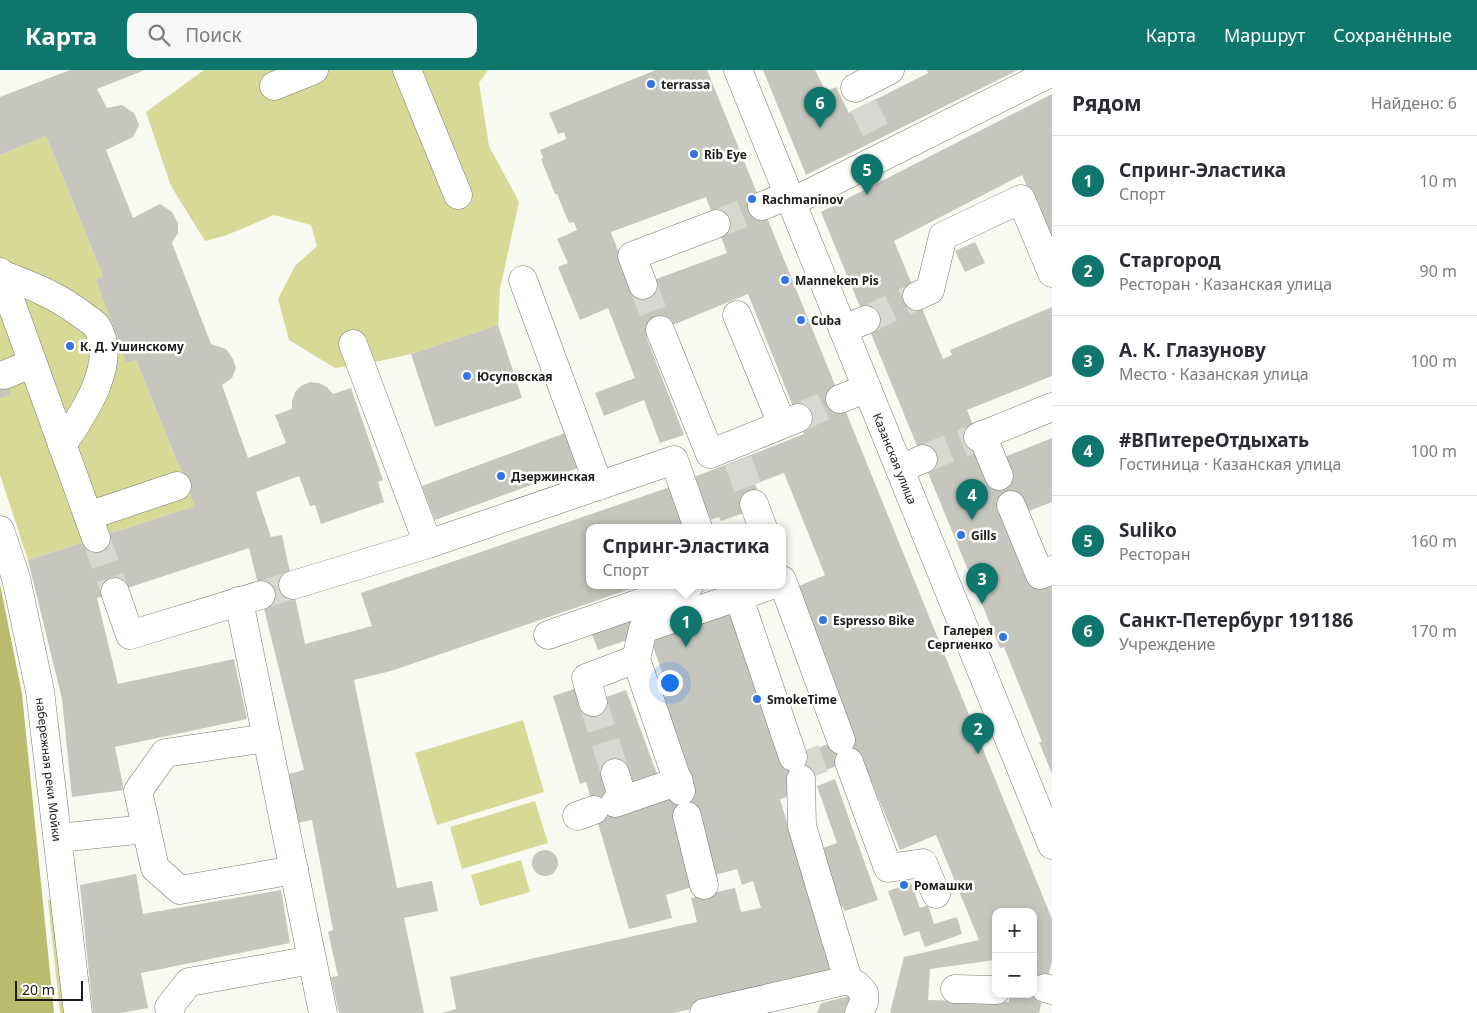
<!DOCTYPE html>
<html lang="ru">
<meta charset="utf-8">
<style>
:root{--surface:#fff;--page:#f7f7f7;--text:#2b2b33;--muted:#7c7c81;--line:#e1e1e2;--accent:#0f766e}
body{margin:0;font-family:"Noto Sans",sans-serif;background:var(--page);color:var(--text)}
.controls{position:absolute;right:15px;bottom:15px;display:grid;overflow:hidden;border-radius:10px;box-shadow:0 2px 8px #0003}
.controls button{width:45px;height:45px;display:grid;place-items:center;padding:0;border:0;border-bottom:1px solid var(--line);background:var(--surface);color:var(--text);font:25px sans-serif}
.scale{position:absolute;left:15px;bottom:12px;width:68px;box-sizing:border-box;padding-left:5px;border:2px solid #1c1c1a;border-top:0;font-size:14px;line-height:18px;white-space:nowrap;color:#1c1c1a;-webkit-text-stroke:4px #fffffe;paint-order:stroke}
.you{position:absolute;left:669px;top:612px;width:18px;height:18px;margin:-12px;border:4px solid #fff;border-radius:50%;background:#1a73e8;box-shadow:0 0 0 8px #1a73e833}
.badge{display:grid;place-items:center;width:32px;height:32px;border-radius:50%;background:var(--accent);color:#fff;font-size:16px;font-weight:700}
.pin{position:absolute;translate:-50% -41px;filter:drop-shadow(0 1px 2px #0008)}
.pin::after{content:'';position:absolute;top:26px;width:18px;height:15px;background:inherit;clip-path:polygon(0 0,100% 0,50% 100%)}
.popup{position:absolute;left:586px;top:454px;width:200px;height:65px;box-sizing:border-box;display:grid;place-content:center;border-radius:10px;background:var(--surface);filter:drop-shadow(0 1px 4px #0005);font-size:16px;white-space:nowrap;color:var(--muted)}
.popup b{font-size:19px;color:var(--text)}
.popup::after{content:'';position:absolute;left:50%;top:100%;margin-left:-10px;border:10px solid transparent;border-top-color:var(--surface)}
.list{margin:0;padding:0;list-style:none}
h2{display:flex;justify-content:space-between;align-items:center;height:65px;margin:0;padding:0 20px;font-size:21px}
h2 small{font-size:16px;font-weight:400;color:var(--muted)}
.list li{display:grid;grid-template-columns:32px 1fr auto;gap:15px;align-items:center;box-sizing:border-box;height:90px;padding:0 20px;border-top:1px solid var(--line)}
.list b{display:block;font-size:19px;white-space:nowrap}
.list p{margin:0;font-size:16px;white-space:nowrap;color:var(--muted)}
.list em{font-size:16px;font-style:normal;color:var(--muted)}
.icon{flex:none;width:28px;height:28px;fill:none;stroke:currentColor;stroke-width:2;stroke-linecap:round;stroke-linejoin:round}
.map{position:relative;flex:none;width:1052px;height:943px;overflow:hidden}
header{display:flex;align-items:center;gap:30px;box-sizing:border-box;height:70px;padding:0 25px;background:var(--accent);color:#fff}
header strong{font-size:24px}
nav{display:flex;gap:28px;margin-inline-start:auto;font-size:18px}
.search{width:350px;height:45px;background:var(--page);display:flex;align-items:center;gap:12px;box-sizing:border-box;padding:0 18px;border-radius:10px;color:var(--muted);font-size:19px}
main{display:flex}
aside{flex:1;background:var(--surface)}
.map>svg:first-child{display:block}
.green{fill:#d7da96}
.water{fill:#b9bb6e}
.building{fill:#c6c6bf;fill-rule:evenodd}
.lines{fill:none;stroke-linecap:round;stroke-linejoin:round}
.minor-tunnel{stroke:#d7d8d1;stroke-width:28;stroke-dasharray:28 14;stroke-linecap:butt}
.minor-casing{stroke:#787871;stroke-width:29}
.minor{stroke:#fff;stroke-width:28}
.poi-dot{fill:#3374e2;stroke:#fffffe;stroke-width:2}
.labels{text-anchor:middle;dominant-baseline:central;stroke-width:5;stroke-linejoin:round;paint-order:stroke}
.poi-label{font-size:12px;font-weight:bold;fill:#1c1c1a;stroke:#fffffe;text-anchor:start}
.street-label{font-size:12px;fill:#1c1c1a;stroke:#fffffe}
</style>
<header>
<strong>Карта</strong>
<div class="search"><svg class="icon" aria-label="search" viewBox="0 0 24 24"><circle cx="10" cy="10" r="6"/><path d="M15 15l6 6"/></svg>Поиск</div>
<nav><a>Карта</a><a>Маршрут</a><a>Сохранённые</a></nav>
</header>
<main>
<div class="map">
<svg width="1052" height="943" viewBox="0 0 1052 943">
<rect width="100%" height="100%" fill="#f8f9f1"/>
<!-- green -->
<g class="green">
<path d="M204,0H488L479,13L489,76L519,132L500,219L498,255L411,284L371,293L335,298L289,270L278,229L295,196L317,176L311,155L274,145L227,165L205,171L171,116L146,42Z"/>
<path d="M46,66L103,206L96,210L126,293L136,290L195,436L28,490L0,405V85Z"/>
<path d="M523,650L544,722L437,755L415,683Z"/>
<path d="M535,731L548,773L462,799L450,757Z"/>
<path d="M521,790L530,822L480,836L471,805Z"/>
<path d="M54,829L67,943H60L48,830Z"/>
</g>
<!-- water -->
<path class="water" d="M0,514L22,624L54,943H0Z"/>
<!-- building -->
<g class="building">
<path d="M70,0H145L97,19L107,38L122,35L134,43L139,55L133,67L106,80L133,148L160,134L172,142L178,153V163L172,173L211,274L226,279L233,289L236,298L232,308L222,315L248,388L286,373L275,345L292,339V331L295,322L301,316L310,312L319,313L327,317L333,324L351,318L383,410L378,412L384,432L321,454L315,435L310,436L299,406L256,422L271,467L282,465L305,574L372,556L361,523L673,416L688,458H590V516H639L391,601L354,610L397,818L432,811L438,841L404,848L424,943H339L331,907L338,906L328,862L333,860L312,750L298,753L288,704L304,700L249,478L97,528L118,614L234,589L247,649L115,677L124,720L72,727L62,629L28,490L195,436L136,290L126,293L96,210L103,206L46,66L0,85V27Z"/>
<path d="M656,0H707L1052,849V891L1039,943H890L904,887L979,870L936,765L900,780L861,687L787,714L791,726L780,729L834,908L673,943H442L456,939L450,907L697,852L691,828L735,818L741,842L761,838L753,811L742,815L737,799L711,806L692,817L666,825L672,848L629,859L586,712L580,714L553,626L580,617L601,629L626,620L657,704L630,713L617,738L691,718L659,629L670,625L649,565L733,536L793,687L853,665L794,518L825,505L784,403L755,414L762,431L750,441L721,451L719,447L704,452L689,409L804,364L748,224L646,266L684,365L660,373L644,330L604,346L595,323L635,308L608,238L580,250L558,197L568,193L557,169L577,160L574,152L569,153L557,124H555L541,89L543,88L540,80L566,69L564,62L558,64L549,43ZM706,127L727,183L632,218L611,162ZM996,842H1033V924H1009V932L928,930L930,899L995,890Z"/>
<path d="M763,0H815L826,22L836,17L849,43L928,3L927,0H1018L806,105Z"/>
<path d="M1052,24V178L1022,105L894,171L943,289L952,285L950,280L1052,237V306L967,340L978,367L997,390L1052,368V432L1021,444L1052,510V704L1039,672H1042L1004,577L1000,578L821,142Z"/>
<path d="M975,172L985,193L965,202L955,181Z"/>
<path d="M498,255L522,328L435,357L411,284Z"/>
<path d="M0,293L11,325L0,328Z"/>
<path d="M568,362L581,397L435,450L422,416Z"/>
<path d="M629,549L636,567L598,580L591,562Z"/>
<path d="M835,709L878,830L845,841L831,821L817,780L837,773L817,716Z"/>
<circle cx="545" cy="793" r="13"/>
<path d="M136,804L143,844L281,820L290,873L141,903L148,938L120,943H93L80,815Z"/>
<path d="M911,813L920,838L928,835L934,854L957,847L962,864L925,877L919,861L904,866L888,821Z"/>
<path d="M854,925L846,943H817L821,933Z"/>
</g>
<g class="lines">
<!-- minor-tunnel -->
<g class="minor-tunnel">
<path d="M863,35L880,69"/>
<path d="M716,154L762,136"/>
<path d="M643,215L660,260"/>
<path d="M866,250L917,226"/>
<path d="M798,348L840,329"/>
<path d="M923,389L978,367"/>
<path d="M738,391L754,434"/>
<path d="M96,468L115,522"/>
<path d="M261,525L293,515"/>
<path d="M593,632L615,703"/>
<path d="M797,698L845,680"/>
</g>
<defs>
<g id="minor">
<path d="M407,0L458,125"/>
<path id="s1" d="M738,0L1052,775"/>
<path d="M274,16L314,0"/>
<path d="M855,18L890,0"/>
<path d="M792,132L1052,2"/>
<path d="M762,136L789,125"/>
<path d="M0,202L96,468"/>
<path d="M1,204C33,216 58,226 85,247C89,250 95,253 97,257C119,293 82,346 62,375"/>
<path d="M523,210L599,416"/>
<path d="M643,215L632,186L716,154"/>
<path d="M917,226L930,220L943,166L1021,129L1052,203"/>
<path d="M737,245L782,354"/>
<path d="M843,259L866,250"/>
<path d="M660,260L710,384L798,348"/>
<path d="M353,274L428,474"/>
<path d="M4,305L33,293"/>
<path d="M840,329L867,318"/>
<path d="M982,365L999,406"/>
<path d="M978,367L1052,337"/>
<path d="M900,399L923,389"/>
<path d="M754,434L763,458"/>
<path d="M1011,435L1040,505L1052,500"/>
<path d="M88,446L177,416"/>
<path id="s2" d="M0,460L16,508L40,621L78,943"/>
<path d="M782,510L841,670"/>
<path d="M293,515L428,474L674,390L698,458"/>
<path d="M735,516L793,687"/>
<path d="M115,522L130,565L261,525"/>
<path d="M239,531L323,943"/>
<path d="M548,565L689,516"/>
<path d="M593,632L586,608L636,589"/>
<path d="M267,668L165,683L138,721L155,798L180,820L294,800"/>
<path d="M849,692L888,798L923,793L936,824"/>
<path d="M615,703L623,730"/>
<path d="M681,721L636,589L643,559L769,516"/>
<path d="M615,733L679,711"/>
<path d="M577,746L594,740"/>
<path d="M687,746L704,815"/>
<path d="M58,768L146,759"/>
<path d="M848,910L857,915L864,923V932L859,943"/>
<path d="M1045,918L1052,920"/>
<path d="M955,919L996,920"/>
<path d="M170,943L169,937L189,912L312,890"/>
<path d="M704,943L848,910L802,756L801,709"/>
</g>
</defs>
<!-- minor casing -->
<use href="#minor" class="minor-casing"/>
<!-- minor -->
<use href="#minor" class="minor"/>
</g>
<!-- markers -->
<g class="poi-dot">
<circle cx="651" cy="14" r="5"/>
<circle cx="694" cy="84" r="5"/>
<circle cx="752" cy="129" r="5"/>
<circle cx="785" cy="210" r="5"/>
<circle cx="801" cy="250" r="5"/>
<circle cx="70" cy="276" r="5"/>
<circle cx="467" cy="306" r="5"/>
<circle cx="501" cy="406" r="5"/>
<circle cx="961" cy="465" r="5"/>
<circle cx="823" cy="550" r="5"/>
<circle cx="1003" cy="567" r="5"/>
<circle cx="757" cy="629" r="5"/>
<circle cx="904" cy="815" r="5"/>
</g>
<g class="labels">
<!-- poi labels -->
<g class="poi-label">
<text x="661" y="14">terrassa</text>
<text x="704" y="84">Rib Eye</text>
<text x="762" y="129">Rachmaninov</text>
<text x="795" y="210">Manneken Pis</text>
<text x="811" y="250">Cuba</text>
<text x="80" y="276">К. Д. Ушинскому</text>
<text x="477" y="306">Юсуповская</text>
<text x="511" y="406">Дзержинская</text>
<text x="971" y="465">Gills</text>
<text x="833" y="550">Espresso Bike</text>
<text x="993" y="560" text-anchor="end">Галерея<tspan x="993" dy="14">Сергиенко</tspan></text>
<text x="767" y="629">SmokeTime</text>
<text x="914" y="815">Ромашки</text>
</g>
<!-- street labels -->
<g class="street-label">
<text stroke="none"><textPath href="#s1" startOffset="419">Казанская улица</textPath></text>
<text stroke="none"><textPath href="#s2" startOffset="245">набережная реки Мойки</textPath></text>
</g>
</g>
</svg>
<div class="controls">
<button>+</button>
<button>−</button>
</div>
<div class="scale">20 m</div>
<div class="you"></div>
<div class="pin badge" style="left:686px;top:577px">1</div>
<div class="popup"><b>Спринг-Эластика</b>Спорт</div>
<div class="pin badge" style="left:978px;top:684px">2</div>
<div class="pin badge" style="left:982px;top:534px">3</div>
<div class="pin badge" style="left:972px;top:450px">4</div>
<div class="pin badge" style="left:867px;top:125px">5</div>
<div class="pin badge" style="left:820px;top:58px">6</div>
</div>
<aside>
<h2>Рядом<small>Найдено: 6</small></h2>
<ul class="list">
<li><span class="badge">1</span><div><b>Спринг-Эластика</b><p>Спорт</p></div><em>10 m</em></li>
<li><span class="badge">2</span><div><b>Старгород</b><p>Ресторан · Казанская улица</p></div><em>90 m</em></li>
<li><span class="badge">3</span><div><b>А. К. Глазунову</b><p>Место · Казанская улица</p></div><em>100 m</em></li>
<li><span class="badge">4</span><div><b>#ВПитереОтдыхать</b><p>Гостиница · Казанская улица</p></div><em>100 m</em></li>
<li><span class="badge">5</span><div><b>Suliko</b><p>Ресторан</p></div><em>160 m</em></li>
<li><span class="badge">6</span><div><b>Санкт-Петербург 191186</b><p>Учреждение</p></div><em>170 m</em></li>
</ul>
</aside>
</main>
